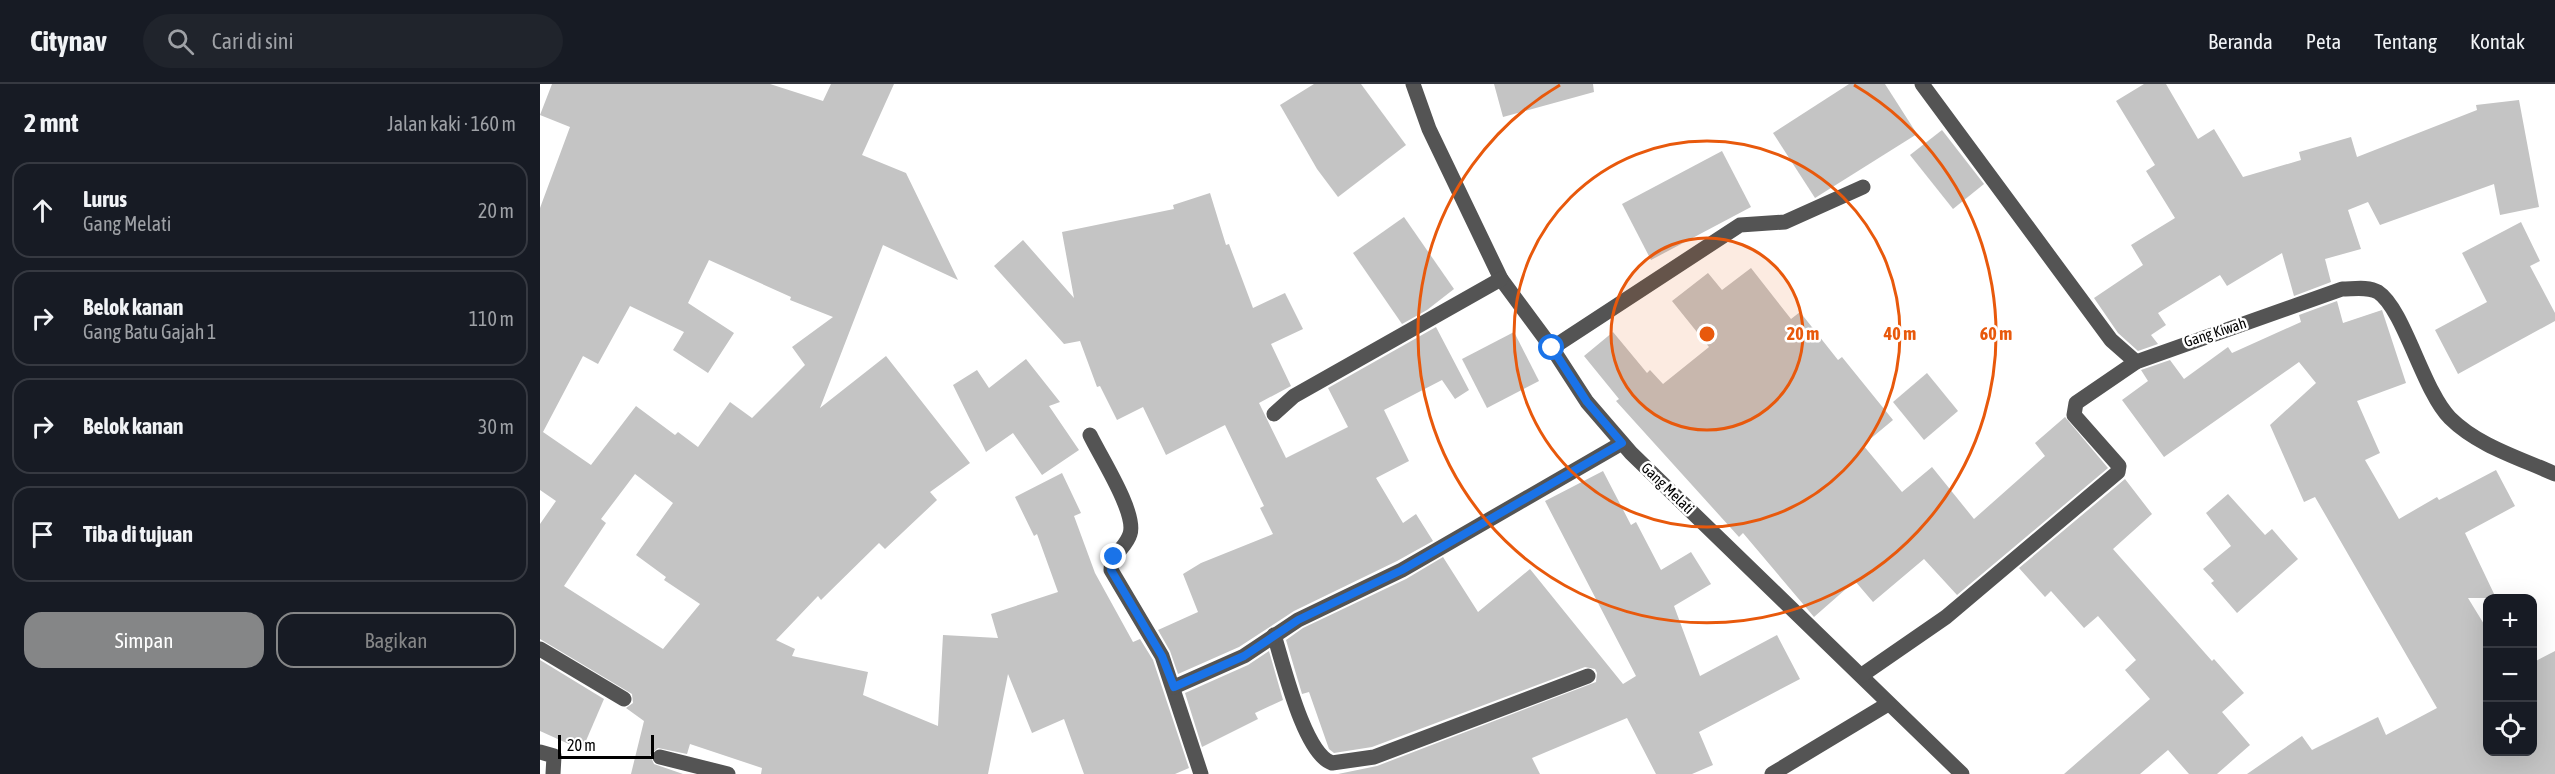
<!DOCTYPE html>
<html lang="id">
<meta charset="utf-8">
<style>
:root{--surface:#171b24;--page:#20242c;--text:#f1f3f6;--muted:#9ea1a6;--line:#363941;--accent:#858687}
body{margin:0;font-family:"Asap Condensed",sans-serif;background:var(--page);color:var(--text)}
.controls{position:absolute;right:18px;bottom:18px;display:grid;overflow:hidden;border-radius:12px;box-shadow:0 6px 24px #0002}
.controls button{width:54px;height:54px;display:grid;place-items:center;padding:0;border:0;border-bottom:2px solid var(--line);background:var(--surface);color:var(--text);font:30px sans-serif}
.scale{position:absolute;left:18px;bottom:15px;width:96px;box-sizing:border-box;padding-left:6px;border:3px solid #000;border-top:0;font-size:16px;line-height:21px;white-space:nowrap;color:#000;-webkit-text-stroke:4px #fff;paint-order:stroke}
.stop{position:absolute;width:18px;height:18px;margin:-14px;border:4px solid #1a73e8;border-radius:50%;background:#fff}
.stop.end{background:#1a73e8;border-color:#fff;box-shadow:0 2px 6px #0008}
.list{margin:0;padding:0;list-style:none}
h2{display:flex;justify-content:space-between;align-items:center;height:78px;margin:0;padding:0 24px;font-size:26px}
h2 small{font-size:20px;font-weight:400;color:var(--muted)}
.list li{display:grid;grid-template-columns:39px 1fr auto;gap:18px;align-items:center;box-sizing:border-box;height:96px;margin:0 12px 12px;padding:0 12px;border:2px solid var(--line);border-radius:18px}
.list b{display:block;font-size:22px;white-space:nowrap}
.list p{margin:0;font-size:20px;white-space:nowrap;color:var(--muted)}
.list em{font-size:20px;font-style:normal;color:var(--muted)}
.actions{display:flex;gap:12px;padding:18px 24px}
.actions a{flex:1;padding:14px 0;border:2px solid var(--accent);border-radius:18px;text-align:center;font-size:21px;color:var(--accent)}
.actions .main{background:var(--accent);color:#fff}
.icon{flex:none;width:33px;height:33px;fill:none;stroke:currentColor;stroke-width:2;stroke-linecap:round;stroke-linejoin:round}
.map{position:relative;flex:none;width:2015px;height:690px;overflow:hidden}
header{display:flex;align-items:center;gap:36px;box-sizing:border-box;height:84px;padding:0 30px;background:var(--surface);border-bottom:2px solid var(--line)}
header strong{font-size:28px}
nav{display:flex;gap:33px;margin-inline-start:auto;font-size:21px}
.search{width:420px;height:54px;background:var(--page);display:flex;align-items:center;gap:15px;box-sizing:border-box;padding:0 21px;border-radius:33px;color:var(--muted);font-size:22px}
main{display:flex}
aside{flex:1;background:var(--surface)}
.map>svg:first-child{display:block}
.building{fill:#c4c4c4;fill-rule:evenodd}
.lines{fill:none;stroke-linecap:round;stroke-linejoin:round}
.minor{stroke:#545454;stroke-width:15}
.route{stroke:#1a73e8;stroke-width:8}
.ring{fill:none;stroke:#e8590c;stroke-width:3}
.labels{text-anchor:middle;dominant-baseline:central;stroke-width:5;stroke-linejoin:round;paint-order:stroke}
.street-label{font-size:15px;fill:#000;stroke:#fff}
.centre{fill:#e8590c;stroke:#fff;stroke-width:3}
.ring-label{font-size:18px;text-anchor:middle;font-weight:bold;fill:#e8590c;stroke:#fff;stroke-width:5;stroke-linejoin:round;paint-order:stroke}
</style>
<header>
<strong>Citynav</strong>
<div class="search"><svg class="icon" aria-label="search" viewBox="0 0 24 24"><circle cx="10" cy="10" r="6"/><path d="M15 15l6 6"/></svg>Cari di sini</div>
<nav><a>Beranda</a><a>Peta</a><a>Tentang</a><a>Kontak</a></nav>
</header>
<main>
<aside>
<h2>2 mnt<small>Jalan kaki · 160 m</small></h2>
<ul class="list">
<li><svg class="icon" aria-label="ahead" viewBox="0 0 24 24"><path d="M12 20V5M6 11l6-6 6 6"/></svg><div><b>Lurus</b><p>Gang Melati</p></div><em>20 m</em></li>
<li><svg class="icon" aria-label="right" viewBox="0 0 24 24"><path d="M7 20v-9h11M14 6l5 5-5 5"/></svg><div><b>Belok kanan</b><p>Gang Batu Gajah 1</p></div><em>110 m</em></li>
<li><svg class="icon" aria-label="right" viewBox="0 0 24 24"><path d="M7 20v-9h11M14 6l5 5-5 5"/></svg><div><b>Belok kanan</b></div><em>30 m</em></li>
<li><svg class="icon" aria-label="arrive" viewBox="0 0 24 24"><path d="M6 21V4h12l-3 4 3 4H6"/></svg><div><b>Tiba di tujuan</b></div></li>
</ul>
<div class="actions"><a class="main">Simpan</a><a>Bagikan</a></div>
</aside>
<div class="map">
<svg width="2015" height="690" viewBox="0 0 2015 690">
<rect width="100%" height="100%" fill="#fff"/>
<!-- building -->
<g class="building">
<path d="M12,0H230L283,17L291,0H354L322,71L366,89L418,196L343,161L280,324L346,272L430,379L390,408L397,416L345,465L339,459L281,516L278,512L236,556L255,565L252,572L328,588L323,611L398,642L403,551L458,554L451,530L518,508L497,450L494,452L475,413L522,389L541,429L534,432L555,489L593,558L600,555L613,576L649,684L635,690H544L524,635L492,649L468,590L448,690H221L222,684L150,660L147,670L118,664L110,671L114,680L143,690H91L104,637L86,624L93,619L92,610L0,555V440L16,417L0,406V124L30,43L0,31ZM169,176L251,213L250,216L293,233L252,263L265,281L212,334L190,318L158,363L138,348L135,351L96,322L51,381L3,348L43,272L58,280L90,222L144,248L133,266L168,289L194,249L148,219ZM95,390L133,419L96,471L126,493L124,496L160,520L123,565L24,502L66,439L61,435Z"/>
<path d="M774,0H821L866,61L798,113L777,85L740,21Z"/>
<path d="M954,0H1053L1054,8L963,33Z"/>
<path d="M1309,0H1345L1377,50L1275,114L1233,49Z"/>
<path d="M1604,0H1626L1658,55L1674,45L1703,93L1761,76L1759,68L1811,53L1817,73L1937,26L1936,21L1979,16L1999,123L1960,131L1954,100L1840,141L1828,118L1808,126L1821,165L1785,175L1791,198L1754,212L1742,169L1687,202L1680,191L1618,229L1626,241L1611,251L1618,260L1598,267L1578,249L1554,214L1603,181L1591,161L1635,134L1606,87L1615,81L1576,17Z"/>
<path d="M1402,46L1444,100L1413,125L1370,71Z"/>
<path d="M1182,67L1211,123L1111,176L1082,120Z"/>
<path d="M670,109L686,161L689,160L713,224L745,209L763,245L731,260L751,302L719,319L746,374L808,343L788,304L896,243L929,306L915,315L902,296L844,326L869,377L836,394L863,439L876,430L893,457L857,477L754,527L699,563L638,590L630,567L618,546L658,528L643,490L661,479L733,450L720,424L724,422L685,341L626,371L603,323L577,336L560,302L557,303L540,257L524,260L454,182L483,156L534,214L522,148L634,125L633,121Z"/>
<path d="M864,133L914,205L887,226L862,240L813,169Z"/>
<path d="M1981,138L2000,177L1990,182L2015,229V237L1918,290L1895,246L1947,218L1922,169Z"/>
<path d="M1211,184L1251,235L1260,228L1298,276L1302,273L1353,336L1323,361L1362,408L1392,383L1434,435L1505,372L1495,359L1525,333L1568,384L1417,511L1384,475L1333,518L1315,497L1274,533L1203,449L1199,453L1076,317L1079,315L1044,272L1073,248L1107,289L1110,286L1123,300L1169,263L1132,217L1168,189L1182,206Z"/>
<path d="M1797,217L1803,239L1842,226L1866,299L1817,317L1840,369L1825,376L1859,435L1897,413L1899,416L1956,386L1975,422L1925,449L1956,514H1928L1947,545V668H1992V579L2015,567V690H1707L1762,652L1772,666L1838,633L1846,651L1897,624L1775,413L1764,418L1730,341L1776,299L1759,278L1624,373L1582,316L1608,297L1601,286L1630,276L1644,295L1688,263L1692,269L1761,238L1759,231Z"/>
<path d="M974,248L999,297L947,324L922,275Z"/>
<path d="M486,275L520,318L509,322L539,366L502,391L473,349L446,368L413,301L437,286L449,304Z"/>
<path d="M1387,289L1418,327L1384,356L1353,318Z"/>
<path d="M1063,387L1091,441L1096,438L1121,486L1151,468L1171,500L1134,522L1160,592L1237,551L1260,595L1159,648L1173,681L1152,690H1116L1087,634L992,674L1000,690H798L837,682L1056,598L1057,589L1055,585L1045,583L832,663L794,669L789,665L769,608L762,610L746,556L763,544L866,495L903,473L938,528L990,485L1083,600L1096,592L1005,417Z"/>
<path d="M1585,395L1612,430L1573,465L1672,577L1674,575L1704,609L1682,628L1710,661L1677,690H1649L1628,666L1600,690H1524L1610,615L1585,586L1596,576L1558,532L1544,544L1511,507L1505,513L1479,484Z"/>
<path d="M1688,410L1725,451L1732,445L1758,475L1697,529L1671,499L1674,497L1663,485L1691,462L1666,429Z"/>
<path d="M729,567L743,616L715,629L718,635L662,663L645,609L708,581Z"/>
<path d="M0,576L64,615L42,666L0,647Z"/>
</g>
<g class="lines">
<!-- minor -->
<g class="minor">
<path d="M873,0L889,45L961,195L1012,264L1047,318L1091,369L1422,690"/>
<path d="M1382,0L1571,256L1596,278"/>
<path d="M1012,264L1200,141L1245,138L1323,103"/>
<path d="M734,330L754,312L961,195"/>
<path d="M550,351C560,372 597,429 590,450C586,464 571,470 571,486L622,572L661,690"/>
<path d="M734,551C743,579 764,670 792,679L834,673L1048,592"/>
<path d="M0,565L84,615"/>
<path d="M1322,591L1406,533L1578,388L1579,382L1534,331L1536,319L1596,278L1802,205C1813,205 1828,202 1838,208C1864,225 1883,307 1910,334C1938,362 1980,374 2015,390"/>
<path d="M634,603L704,572L758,536L862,486L1082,359"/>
<path d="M0,668L14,672L13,690"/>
<path d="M120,673L188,690"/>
<path d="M1232,690L1348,620"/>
</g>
</g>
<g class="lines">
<!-- route -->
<path class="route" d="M574,473L571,486L622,572L634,603L704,572L758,536L862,486L1082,359L1047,318L1012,264"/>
</g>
<!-- distance rings -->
<circle cx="1167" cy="250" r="96" fill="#e8590c" fill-opacity=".12"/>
<g class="ring">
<circle cx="1167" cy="250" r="96"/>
<circle cx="1167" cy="250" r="193"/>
<path d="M1314 1A289 289 0 1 1 1020 1"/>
</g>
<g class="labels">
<!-- street labels -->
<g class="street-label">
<text transform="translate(1675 248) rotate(-18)">Gang Kiwah</text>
<text transform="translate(1128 404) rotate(44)">Gang Melati</text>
</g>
</g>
<circle cx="1167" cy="250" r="9" class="centre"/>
<g class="ring-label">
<text x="1263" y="256">20 m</text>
<text x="1360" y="256">40 m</text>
<text x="1456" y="256">60 m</text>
</g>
</svg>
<div class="controls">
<button>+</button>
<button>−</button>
<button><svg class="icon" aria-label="locate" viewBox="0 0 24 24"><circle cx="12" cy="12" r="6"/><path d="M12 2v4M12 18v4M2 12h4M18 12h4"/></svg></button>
</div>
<div class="scale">20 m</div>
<div class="stop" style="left:1012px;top:264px"></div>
<div class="stop end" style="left:574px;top:473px"></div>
</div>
</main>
